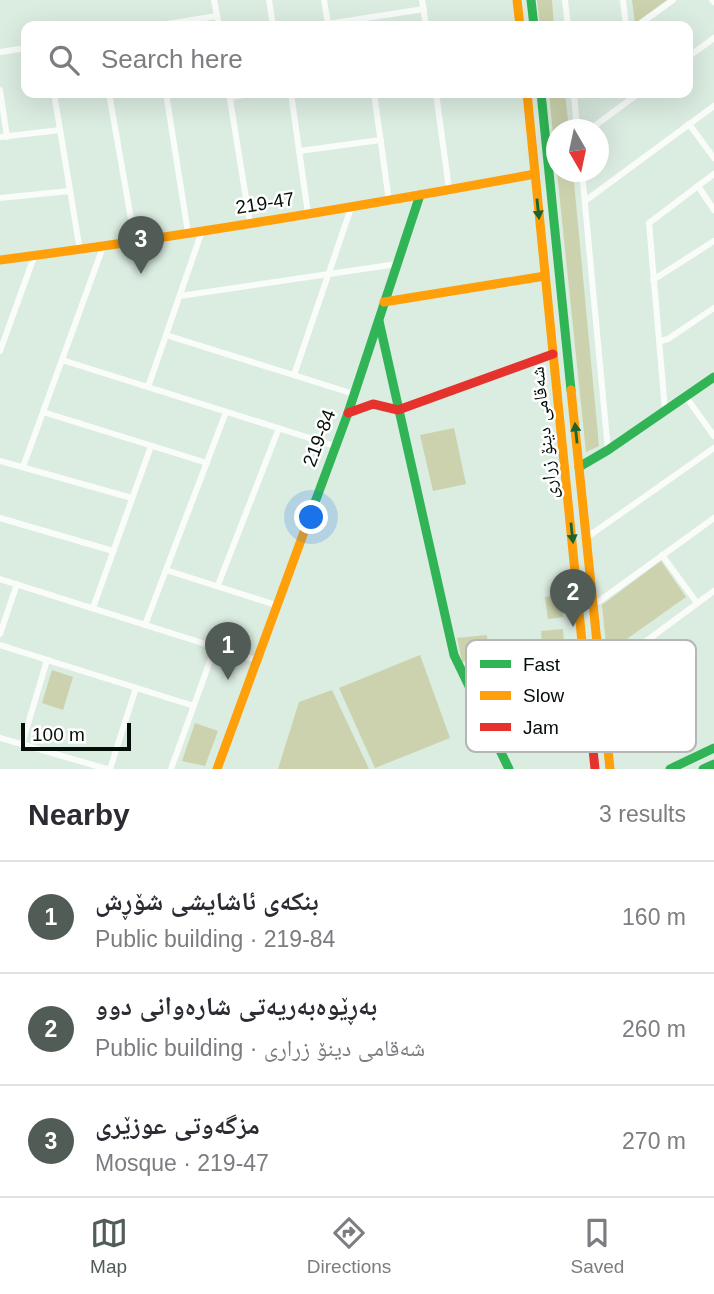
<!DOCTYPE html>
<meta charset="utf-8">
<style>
:root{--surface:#fff;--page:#f7f7f7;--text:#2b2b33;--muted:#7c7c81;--line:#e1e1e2;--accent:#505c55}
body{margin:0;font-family:Arial,"Noto Naskh Arabic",sans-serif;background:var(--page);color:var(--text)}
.compass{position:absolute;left:546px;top:119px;width:63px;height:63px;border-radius:50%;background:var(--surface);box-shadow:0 7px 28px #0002;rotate:171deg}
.scale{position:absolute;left:21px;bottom:18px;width:110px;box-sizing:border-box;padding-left:7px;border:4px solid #050f09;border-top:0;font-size:19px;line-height:24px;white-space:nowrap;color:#050f09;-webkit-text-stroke:5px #fff;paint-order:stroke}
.you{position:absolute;left:312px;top:518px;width:24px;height:24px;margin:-18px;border:5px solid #fff;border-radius:50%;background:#1a73e8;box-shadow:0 0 0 10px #1a73e833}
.badge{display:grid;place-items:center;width:46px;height:46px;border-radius:50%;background:var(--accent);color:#fff;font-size:23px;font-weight:700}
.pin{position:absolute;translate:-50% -58px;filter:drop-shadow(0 2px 4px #0008)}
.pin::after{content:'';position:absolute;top:37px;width:24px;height:21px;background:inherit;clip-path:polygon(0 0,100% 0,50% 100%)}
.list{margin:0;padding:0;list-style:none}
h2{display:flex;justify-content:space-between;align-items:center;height:91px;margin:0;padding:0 28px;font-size:30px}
h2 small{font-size:23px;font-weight:400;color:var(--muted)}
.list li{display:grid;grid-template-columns:46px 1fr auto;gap:21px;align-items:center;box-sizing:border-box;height:112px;padding:0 28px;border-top:2px solid var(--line)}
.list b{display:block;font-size:26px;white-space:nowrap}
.list p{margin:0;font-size:23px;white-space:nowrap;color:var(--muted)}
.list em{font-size:23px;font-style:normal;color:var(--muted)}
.icon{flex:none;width:38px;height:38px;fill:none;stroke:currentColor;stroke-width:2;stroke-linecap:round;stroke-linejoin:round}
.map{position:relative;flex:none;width:714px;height:769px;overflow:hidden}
.search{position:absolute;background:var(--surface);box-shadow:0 7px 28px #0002;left:21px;right:21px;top:21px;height:77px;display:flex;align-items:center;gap:18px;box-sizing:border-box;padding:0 24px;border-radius:14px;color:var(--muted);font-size:26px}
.sheet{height:427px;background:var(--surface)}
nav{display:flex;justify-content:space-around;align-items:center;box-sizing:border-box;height:98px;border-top:2px solid var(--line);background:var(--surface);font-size:19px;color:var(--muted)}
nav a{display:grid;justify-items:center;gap:4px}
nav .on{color:var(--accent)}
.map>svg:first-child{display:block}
.green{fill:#ccd2ad}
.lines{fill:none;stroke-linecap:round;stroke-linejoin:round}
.street{stroke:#fafcfa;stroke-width:6}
.fast{stroke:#30b455;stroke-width:9}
.slow{stroke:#ff9f0a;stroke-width:9}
.jam{stroke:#e5322d;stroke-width:9}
.oneway{fill:#1a622f}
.labels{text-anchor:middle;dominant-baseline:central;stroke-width:5;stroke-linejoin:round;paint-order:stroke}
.street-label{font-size:19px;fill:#050f09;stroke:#fff}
.key{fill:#fff;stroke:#b4b7b5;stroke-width:2}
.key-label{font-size:19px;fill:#050f09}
</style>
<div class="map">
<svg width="714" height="769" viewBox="0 0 714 769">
<rect width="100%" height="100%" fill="#dbece1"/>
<!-- green -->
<g class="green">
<path d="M537,0H552L554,26H540Z"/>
<path d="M632,0H667L635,23Z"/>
<path d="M549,93H565L569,129L556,130V166Z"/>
<path d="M557,172H573L599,446L586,452Z"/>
<path d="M454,428L466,484L433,491L420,435Z"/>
<path d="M661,561L686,597L607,653L602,605Z"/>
<path d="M560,595L563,617L548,619L545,597Z"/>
<path d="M563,629L564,644L542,647L541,631Z"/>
<path d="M487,635L489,659L462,662L457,638Z"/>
<path d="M420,655L450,738L375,768L339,688Z"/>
<path d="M52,670L73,677L63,710L42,703Z"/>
<path d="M332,690L369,769H278L299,702Z"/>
<path d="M195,723L218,731L205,766L182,761Z"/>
</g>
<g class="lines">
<!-- street -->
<g class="street">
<path d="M214,0L219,26"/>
<path d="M269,0L273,26"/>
<path d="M324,0L328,24"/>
<path d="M422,0L426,26"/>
<path d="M565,0L568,26"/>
<path d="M623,0L626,26"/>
<path d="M712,0L714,2"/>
<path d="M155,26L217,16"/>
<path d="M314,26L424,9"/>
<path d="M637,26L673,0"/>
<path d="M0,52L26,48"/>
<path d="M688,57L714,38"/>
<path d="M0,90L7,137"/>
<path d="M54,93L80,251"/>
<path d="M109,93L135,242"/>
<path d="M166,93L188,233"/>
<path d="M229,93L250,223"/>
<path d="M291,93L308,214"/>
<path d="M374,93L389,201"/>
<path d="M436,93L449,189"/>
<path d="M574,93L577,130"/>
<path d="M230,97L259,93"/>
<path d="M689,124L714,158"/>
<path d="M589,130L639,93"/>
<path d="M0,137L60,130"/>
<path d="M299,151L381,140"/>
<path d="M582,172L608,450"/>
<path d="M698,186L714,210"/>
<path d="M0,198L70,191"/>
<path d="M585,201L714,106"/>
<path d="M653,280L714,241"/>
<path d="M180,296L397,264"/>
<path d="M166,335L354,394"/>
<path d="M660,341L668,339L714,308"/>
<path d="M0,351L34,257"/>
<path d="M62,360L335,446"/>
<path d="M294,375L351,208"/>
<path d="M148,387L202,231"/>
<path d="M686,397L714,436"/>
<path d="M665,410L649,223L714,174"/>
<path d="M43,412L207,463"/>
<path d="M0,461L132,498"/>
<path d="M23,467L103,247"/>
<path d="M0,518L113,551"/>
<path d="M586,538L714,448"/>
<path d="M662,555L697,603"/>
<path d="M166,570L276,605"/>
<path d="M0,579L256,660"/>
<path d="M218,585L279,428"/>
<path d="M593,603L598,602L714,518"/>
<path d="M93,608L151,446"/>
<path d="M145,625L226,412"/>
<path d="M0,634L17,584"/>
<path d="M0,645L194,706"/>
<path d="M600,672L607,670L714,591"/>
<path d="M0,738L107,769"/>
<path d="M22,744L47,660"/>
<path d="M110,769L136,688"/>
<path d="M171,769L215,647"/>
</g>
<!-- fast -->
<g class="fast">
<path d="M531,0L534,26"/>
<path d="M541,93L571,390"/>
<path d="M379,321L454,655L509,769"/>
<path d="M579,467L608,450L714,377"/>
<path d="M311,513L348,413L420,195"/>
<path d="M670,769L714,748"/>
<path d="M703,769L714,764"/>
</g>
<!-- slow -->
<g class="slow">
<path d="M517,0L520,26"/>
<path d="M527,93L584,662"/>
<path d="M0,260C179,237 357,207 535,174"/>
<path d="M384,302L545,276"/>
<path d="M571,390L610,769"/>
<path d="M217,769L311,513"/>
</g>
<!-- jam -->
<g class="jam">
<path d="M348,413L373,404L398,410L553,354"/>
<path d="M584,662L595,769"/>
</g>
</g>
<!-- one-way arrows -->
<defs><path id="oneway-solid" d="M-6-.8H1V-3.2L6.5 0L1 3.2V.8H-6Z" transform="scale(1.75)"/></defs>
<g class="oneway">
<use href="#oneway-solid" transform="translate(538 209) rotate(84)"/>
<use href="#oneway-solid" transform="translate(576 433) rotate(-96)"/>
<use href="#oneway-solid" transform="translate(572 533) rotate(84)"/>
</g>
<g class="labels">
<!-- street labels -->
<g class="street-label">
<text transform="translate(265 203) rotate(-9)">219-47</text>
<text transform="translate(544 433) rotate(-96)">شەقامی دینۆ زراری</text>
<text transform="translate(319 438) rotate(-69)">219-84</text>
</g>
</g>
<!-- legend -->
<rect x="466" y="640" width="230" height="112" rx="10" class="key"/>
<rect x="480" y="660" width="31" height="8" fill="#30b455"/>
<rect x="480" y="691" width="31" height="9" fill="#ff9f0a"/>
<rect x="480" y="723" width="31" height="8" fill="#e5322d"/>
<g class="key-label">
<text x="523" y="671">Fast</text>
<text x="523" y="702">Slow</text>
<text x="523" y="734">Jam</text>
</g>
</svg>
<svg class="compass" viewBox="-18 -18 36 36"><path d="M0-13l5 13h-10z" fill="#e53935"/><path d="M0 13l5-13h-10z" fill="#7c7c81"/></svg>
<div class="scale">100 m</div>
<div class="you"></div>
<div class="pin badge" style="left:228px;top:680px">1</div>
<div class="pin badge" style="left:573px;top:627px">2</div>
<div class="pin badge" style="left:141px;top:274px">3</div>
<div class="search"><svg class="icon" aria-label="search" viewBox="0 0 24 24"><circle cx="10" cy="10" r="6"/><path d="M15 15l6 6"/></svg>Search here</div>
</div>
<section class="sheet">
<h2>Nearby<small>3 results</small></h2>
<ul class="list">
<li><span class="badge">1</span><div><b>بنکەی ئاشایشی شۆڕش</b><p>Public building · 219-84</p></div><em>160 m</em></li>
<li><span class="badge">2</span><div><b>بەڕێوەبەریەتی شارەوانی دوو</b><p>Public building · شەقامی دینۆ زراری</p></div><em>260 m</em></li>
<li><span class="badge">3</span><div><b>مزگه‌وتی عوزێری</b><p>Mosque · 219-47</p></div><em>270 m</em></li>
</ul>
</section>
<nav>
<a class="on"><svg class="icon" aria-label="map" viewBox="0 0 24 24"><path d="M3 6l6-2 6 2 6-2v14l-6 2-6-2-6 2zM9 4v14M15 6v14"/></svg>Map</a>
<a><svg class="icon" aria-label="directions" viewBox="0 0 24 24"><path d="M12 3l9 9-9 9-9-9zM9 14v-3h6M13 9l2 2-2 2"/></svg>Directions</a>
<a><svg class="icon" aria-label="saved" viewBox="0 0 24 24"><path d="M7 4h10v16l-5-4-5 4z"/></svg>Saved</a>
</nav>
